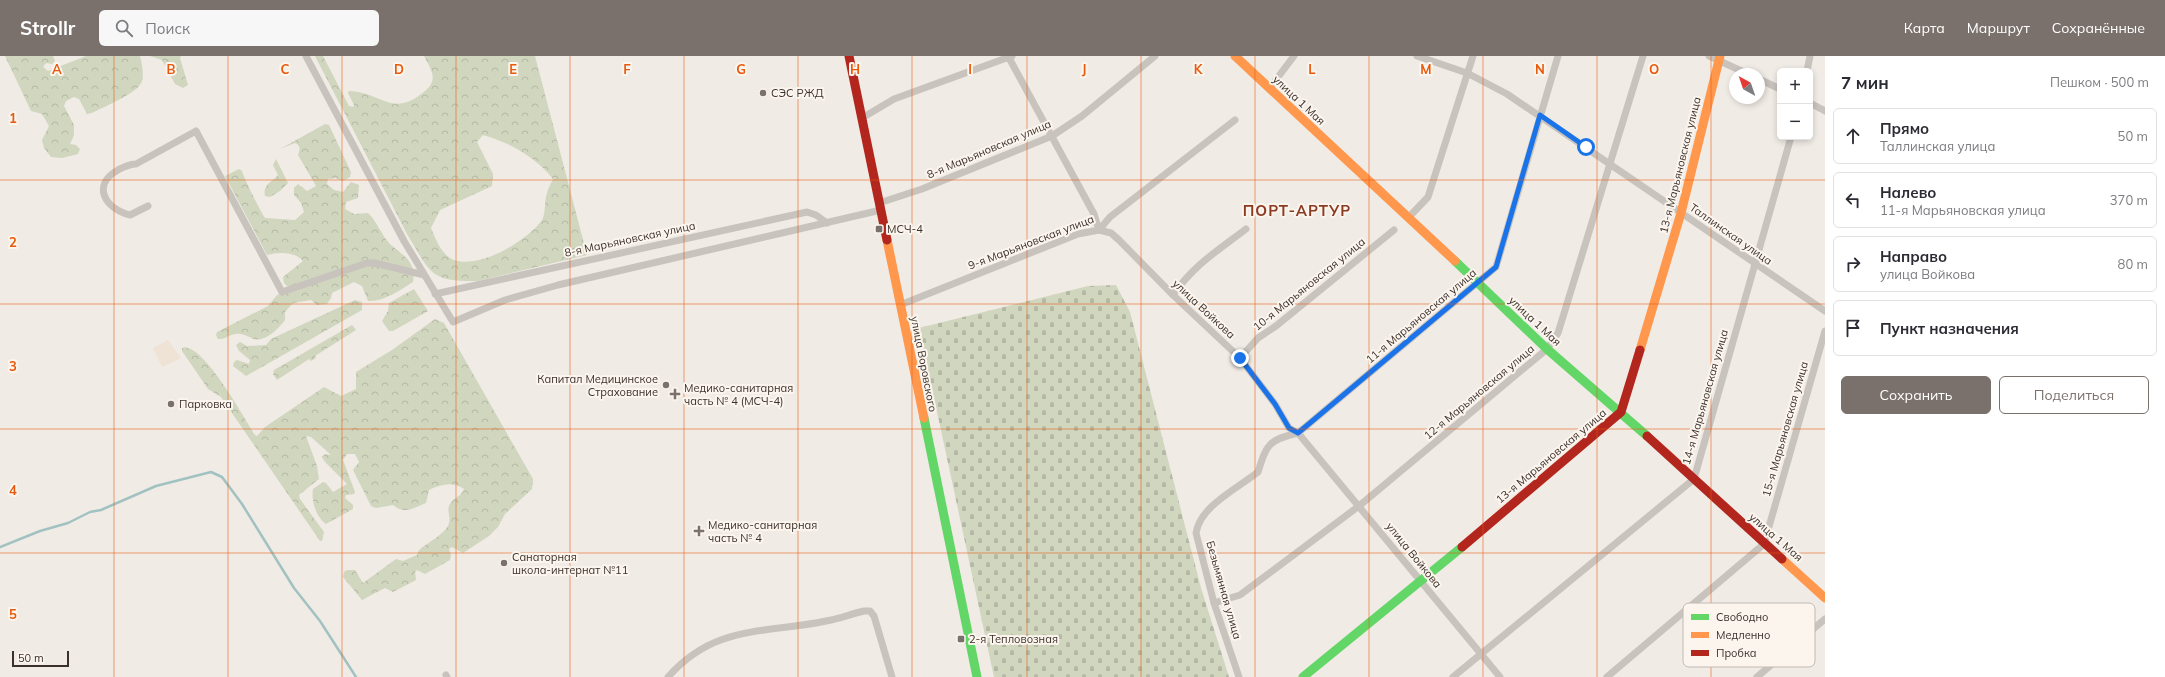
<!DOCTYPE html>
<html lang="ru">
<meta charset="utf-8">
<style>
:root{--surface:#fff;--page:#f7f7f7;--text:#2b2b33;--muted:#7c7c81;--line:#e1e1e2;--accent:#7a716c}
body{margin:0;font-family:Mulish,sans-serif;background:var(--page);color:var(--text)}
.controls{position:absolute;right:12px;top:12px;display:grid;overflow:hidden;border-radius:6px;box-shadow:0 2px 6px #0003}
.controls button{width:36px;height:36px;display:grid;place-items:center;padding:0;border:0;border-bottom:1px solid var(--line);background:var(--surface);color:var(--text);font:20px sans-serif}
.compass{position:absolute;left:1729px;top:12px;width:36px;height:36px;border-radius:50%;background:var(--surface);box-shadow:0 2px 6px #0003;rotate:320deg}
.scale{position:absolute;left:12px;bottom:10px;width:57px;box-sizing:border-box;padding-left:4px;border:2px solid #3b302b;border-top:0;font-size:11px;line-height:14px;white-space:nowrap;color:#3b302b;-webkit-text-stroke:3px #fbf5ee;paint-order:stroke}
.stop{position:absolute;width:12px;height:12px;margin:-9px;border:3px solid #1a73e8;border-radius:50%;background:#fff}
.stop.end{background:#1a73e8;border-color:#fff;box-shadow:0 1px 4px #0008}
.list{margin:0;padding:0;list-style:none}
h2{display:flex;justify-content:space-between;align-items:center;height:52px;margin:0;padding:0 16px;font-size:17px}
h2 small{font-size:13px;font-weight:400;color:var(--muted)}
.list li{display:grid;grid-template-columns:26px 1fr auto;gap:12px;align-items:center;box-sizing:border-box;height:56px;margin:0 8px 8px;padding:0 8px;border:1px solid var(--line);border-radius:6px}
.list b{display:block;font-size:15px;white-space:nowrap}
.list p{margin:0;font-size:13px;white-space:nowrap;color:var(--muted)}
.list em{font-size:13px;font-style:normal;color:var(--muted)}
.actions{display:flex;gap:8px;padding:12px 16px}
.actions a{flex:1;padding:9px 0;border:1px solid var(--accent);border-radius:6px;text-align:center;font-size:14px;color:var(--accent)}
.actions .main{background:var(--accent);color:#fff}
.icon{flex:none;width:22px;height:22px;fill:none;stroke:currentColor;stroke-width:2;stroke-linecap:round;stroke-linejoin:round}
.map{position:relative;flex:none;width:1825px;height:621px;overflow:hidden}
header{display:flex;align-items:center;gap:24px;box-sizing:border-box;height:56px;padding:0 20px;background:var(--accent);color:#fff}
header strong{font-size:19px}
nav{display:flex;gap:22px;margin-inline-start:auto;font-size:14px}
.search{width:280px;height:36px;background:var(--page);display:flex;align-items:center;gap:10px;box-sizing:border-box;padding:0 14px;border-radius:6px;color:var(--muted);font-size:15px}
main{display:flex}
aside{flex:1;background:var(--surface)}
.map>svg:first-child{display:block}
.forest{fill:url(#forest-crowns);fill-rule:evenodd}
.cemetery{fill:url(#cemetery-stones)}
.plaza{fill:#eee3d5}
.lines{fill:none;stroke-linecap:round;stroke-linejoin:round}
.stream{stroke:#a1c2c1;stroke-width:2.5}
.street{stroke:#c9c3be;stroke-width:7}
.fast{stroke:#63d668;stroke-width:9}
.slow{stroke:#ff974d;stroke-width:9}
.jam{stroke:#b3261e;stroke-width:9}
.route{stroke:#1a73e8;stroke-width:5}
.grid{fill:none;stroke:#e8590c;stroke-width:1;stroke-opacity:0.55}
.poi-dot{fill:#7a716c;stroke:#fbf5ee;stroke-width:1.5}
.labels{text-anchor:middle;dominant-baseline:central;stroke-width:4;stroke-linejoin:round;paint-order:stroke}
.poi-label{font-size:11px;fill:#3b302b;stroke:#fbf5ee;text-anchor:start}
.street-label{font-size:11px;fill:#3b302b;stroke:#fbf5ee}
.district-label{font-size:15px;font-weight:bold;letter-spacing:1px;fill:#8c3b22;stroke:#fbf5ee}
.key{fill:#fbf5ee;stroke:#c1bab4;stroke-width:1}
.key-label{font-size:11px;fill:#3b302b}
.grid-label{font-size:13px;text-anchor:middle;font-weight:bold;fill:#e8590c;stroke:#fbf5ee;stroke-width:4;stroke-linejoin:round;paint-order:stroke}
</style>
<header>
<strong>Strollr</strong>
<div class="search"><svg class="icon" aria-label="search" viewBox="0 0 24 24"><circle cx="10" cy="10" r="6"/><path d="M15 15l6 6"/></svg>Поиск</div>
<nav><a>Карта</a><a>Маршрут</a><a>Сохранённые</a></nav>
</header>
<main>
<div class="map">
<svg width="1825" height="621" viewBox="0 0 1825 621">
<defs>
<pattern id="forest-crowns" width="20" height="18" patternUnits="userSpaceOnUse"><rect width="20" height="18" fill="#d1d6bf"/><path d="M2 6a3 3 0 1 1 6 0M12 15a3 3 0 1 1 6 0" fill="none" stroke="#b4b8a4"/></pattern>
<pattern id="cemetery-stones" width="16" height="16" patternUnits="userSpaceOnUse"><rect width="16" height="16" fill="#d1d6bf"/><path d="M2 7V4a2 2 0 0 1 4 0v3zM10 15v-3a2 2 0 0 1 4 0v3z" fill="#b4b8a4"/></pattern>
</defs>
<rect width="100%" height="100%" fill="#f0ebe5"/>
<!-- forest -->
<g class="forest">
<path d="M5,0H53L55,5L52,8L46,7L43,11L48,15L86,0H140C142,8 144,17 142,25C139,37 103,51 92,57L87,58L79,43L74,41L66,45L64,50L74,69V79L70,88L76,89L80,93L78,98L62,102L51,101L44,92L42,84L49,70L42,58L31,55Z"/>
<path d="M150,0H181L180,2L188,29L183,32L175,28L162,4Z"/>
<path d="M315,0H323L349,50L353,51L354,49L348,37L349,35C382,36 392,63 425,35C439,24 431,13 424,0H535L587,199L478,225C429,226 431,217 407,178ZM483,79C509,86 537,102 553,123C551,128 548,132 547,137C544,145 546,157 542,164C527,185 480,213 454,204C442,200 435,182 431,172L440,154L492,130L493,118L477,86Z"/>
<path d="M325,68L329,69L351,116L350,121L343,125L335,122L328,123L327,128L334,134L343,136L351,126L359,129L358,142L346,146L345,153L354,158L368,157C377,165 381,179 390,188C403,200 416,204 413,226C400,234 384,246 368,245L362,230L354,226L332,237L331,242L327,248L317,249L311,244L293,247L285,256V264C279,272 266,286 254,283C248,281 243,277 236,278C230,278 225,284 218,283L216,279L217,276L268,250L277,239L288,235L289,232L284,227L283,221L303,205C294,195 279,196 267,199L225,120L239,113L242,115C243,120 261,157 265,162L295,164L304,156L301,147L294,139V132L298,128L307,135L316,130L298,99C300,93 301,90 295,87L280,93Z"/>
<path d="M276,103L288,127L280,135L270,141L265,140C263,128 271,127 278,119L273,109Z"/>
<path d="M414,233L428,255L393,275H389L382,265L388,255L389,247Z"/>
<path d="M355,244L362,246V254L246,320L233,310L234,306L237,304L249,308L250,304L239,295L236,289L240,286L247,290L266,289L271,283Z"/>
<path d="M435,263L444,267L533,423L532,433L505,458L498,471L489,480L463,497L452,491L449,493L451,499L450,504L425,518L417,514L415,516L416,524L393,536L385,532L362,544L343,521L344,516L347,514H355L363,527L396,503L403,505L417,499L419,494C427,487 447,477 449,467C451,460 446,454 450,448C454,441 461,441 464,433C454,425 440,428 429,434L426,447C414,452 404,459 393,449L376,452L371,450L353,414L359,406L355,398H347L343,404L355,436L354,438L346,439L345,442L353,449V453L326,468C316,461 311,445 313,433L323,426L326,427L333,436L347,428L325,406L322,401L325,398L331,399L311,381L306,380L317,410L319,423L299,439L300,443L324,476L322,485H320L221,341L208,333L182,295V292C202,284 245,364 255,379L257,380L265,371L324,331L341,340L356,333V316L392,294Z"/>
<path d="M352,269L356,274L315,300L316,302L311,305L309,303L277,324L273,318L274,314Z"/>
</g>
<!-- cemetery -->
<path class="cemetery" d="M1116,229L1130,256L1201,532L1229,621H994L919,272L1088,230Z"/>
<!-- plaza -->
<path class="plaza" d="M168,284L181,302L162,311L153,292Z"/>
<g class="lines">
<!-- stream -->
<path class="stream" d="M0,491L40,475L68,467L90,456L101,454L156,430L211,416L222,421L242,448L294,532L320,565L356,621"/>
<!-- street -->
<g class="street">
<path d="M306,0L404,185L453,266L505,244L558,229L881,154"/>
<path d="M1008,0L1094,158L1099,174"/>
<path d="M1417,0L1467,17L1507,38L1825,255"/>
<path d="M1709,0L1748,18"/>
<path d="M1807,15L1810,0"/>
<path d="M1759,23L1780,33"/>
<path d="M1269,33L1294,0"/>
<path d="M1810,47L1825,55"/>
<path d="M862,62L894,43L1012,0"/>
<path d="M879,147L922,133L1052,80L1082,60L1155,0"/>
<path d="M148,150L130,159C105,153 91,129 118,114C124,111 129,108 136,108L196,75L282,236L367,207H375L424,219"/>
<path d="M1409,161L1428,141L1473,0"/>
<path d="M1099,174L1111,177L1119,184L1173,239L1240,302L1275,348L1289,372L1298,377L1500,621"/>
<path d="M435,238L807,156L816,159L827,167"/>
<path d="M1173,239C1194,209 1217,195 1246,173"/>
<path d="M900,249L1078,178L1099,174L1110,161L1235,64"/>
<path d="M1240,302L1258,282L1276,270L1394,174"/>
<path d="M1214,547L1240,539L1359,450L1547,293L1558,277L1643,0"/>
<path d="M446,619L447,621"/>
<path d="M668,621C715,568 764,578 826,565C838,563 851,558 864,555H870L874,560L892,621"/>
<path d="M1239,621L1214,547L1196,477C1200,450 1238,432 1258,416C1267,388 1268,384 1298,377L1496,211L1558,0"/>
<path d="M1453,621L1694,423L1791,81"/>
<path d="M1607,621L1764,488L1825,275"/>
<path d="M1757,621L1825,563"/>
</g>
<!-- fast -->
<g class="fast">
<path d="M1455,205L1547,293L1647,380"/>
<path d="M924,362L977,621"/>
<path d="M1303,621L1462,491"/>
</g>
<!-- slow -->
<g class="slow">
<path d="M1235,0L1455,205"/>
<path d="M887,184L924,362"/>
<path d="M1640,294L1681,157L1720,0"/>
<path d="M1782,503L1825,542"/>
</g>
<!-- jam -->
<g class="jam">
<path d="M849,0L887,184"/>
<path d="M1647,380L1782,503"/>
<path d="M1462,491L1621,356L1640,294"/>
</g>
</g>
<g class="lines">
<!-- route -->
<path class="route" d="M1240,302L1275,348L1289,372L1298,377L1496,211L1540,59L1586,91"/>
</g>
<!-- grid -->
<path class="grid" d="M114,0V621M228,0V621M342,0V621M456,0V621M570,0V621M684,0V621M798,0V621M912,0V621M1027,0V621M1141,0V621M1255,0V621M1369,0V621M1483,0V621M1597,0V621M1711,0V621M0,124H1825M0,248H1825M0,373H1825M0,497H1825"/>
<!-- markers -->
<g class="poi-dot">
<circle cx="763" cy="37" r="4"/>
<rect x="875" y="169" width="8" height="8" rx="2"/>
<circle cx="666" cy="329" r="4"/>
<path d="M673 332h4v4h4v4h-4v4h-4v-4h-4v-4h4z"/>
<circle cx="171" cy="348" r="4"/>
<path d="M697 469h4v4h4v4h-4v4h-4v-4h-4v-4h4z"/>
<circle cx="504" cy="507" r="4"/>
<rect x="957" y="579" width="8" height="8" rx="2"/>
</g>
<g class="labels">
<!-- poi labels -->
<g class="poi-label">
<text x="771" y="37">СЭС РЖД</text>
<text x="887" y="173">МСЧ-4</text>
<text x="658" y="323" text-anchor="end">Капитал Медицинское<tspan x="658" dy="13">Страхование</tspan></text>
<text x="684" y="332">Медико-санитарная<tspan x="684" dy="13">часть № 4 (МСЧ-4)</tspan></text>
<text x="179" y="348">Парковка</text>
<text x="708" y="469">Медико-санитарная<tspan x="708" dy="13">часть № 4</tspan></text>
<text x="512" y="501">Санаторная<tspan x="512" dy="13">школа-интернат №11</tspan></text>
<text x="969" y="583">2-я Тепловозная</text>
</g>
<!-- street labels -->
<g class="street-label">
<text transform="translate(1299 44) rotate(43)">улица 1 Мая</text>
<text transform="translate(989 93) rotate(-23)">8-я Марьяновская улица</text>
<text transform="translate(1680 109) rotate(-76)">13-я Марьяновская улица</text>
<text transform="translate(1731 178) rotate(35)">Таллинская улица</text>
<text transform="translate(630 183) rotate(-12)">8-я Марьяновская улица</text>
<text transform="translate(1031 186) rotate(-21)">9-я Марьяновская улица</text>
<text transform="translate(1309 228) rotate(-39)">10-я Марьяновская улица</text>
<text transform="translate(1204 253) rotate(43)">улица Войкова</text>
<text transform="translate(1421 260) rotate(-40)">11-я Марьяновская улица</text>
<text transform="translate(1535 265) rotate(43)">улица 1 Мая</text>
<text transform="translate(924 308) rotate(79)">улица Воровского</text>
<text transform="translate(1479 336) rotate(-40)">12-я Марьяновская улица</text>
<text transform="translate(1705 341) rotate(-74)">14-я Марьяновская улица</text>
<text transform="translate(1785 373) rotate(-74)">15-я Марьяновская улица</text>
<text transform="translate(1551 400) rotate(-40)">13-я Марьяновская улица</text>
<text transform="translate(1776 481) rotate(41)">улица 1 Мая</text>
<text transform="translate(1414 499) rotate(51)">улица Войкова</text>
<text transform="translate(1224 534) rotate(74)">Безымянная улица</text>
</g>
<!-- district labels -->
<g class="district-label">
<text x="1297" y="154">ПОРТ-АРТУР</text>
</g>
</g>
<!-- legend -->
<rect x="1683" y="547" width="132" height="64" rx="6" class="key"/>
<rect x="1691" y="558" width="18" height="6" fill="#63d668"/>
<rect x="1691" y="576" width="18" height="6" fill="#ff974d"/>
<rect x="1691" y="594" width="18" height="6" fill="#b3261e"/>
<g class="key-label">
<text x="1716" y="565">Свободно</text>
<text x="1716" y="583">Медленно</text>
<text x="1716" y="601">Пробка</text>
</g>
<g class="grid-label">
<text x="57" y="18">A</text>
<text x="171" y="18">B</text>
<text x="285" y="18">C</text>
<text x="399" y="18">D</text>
<text x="513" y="18">E</text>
<text x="627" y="18">F</text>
<text x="741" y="18">G</text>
<text x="855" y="18">H</text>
<text x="970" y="18">I</text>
<text x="1084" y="18">J</text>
<text x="1198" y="18">K</text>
<text x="1312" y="18">L</text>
<text x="1426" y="18">M</text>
<text x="1540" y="18">N</text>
<text x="1654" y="18">O</text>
<text x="13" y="67">1</text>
<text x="13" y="191">2</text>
<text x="13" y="315">3</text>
<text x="13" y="439">4</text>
<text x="13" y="563">5</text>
</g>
</svg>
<div class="controls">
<button>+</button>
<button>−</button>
</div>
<svg class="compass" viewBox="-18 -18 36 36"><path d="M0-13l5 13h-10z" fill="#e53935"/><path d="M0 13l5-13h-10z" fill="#7c7c81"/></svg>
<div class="scale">50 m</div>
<div class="stop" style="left:1586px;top:91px"></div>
<div class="stop end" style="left:1240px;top:302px"></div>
</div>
<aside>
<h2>7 мин<small>Пешком · 500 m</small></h2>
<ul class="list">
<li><svg class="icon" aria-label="ahead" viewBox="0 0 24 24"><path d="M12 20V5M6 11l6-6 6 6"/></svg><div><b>Прямо</b><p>Таллинская улица</p></div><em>50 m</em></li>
<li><svg class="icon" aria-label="left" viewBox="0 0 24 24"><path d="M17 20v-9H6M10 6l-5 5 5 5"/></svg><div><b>Налево</b><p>11-я Марьяновская улица</p></div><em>370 m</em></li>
<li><svg class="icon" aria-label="right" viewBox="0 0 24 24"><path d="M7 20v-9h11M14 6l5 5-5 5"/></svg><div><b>Направо</b><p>улица Войкова</p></div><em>80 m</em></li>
<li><svg class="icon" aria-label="arrive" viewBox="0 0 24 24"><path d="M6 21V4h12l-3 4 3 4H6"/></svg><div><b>Пункт назначения</b></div></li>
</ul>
<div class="actions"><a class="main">Сохранить</a><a>Поделиться</a></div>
</aside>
</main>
